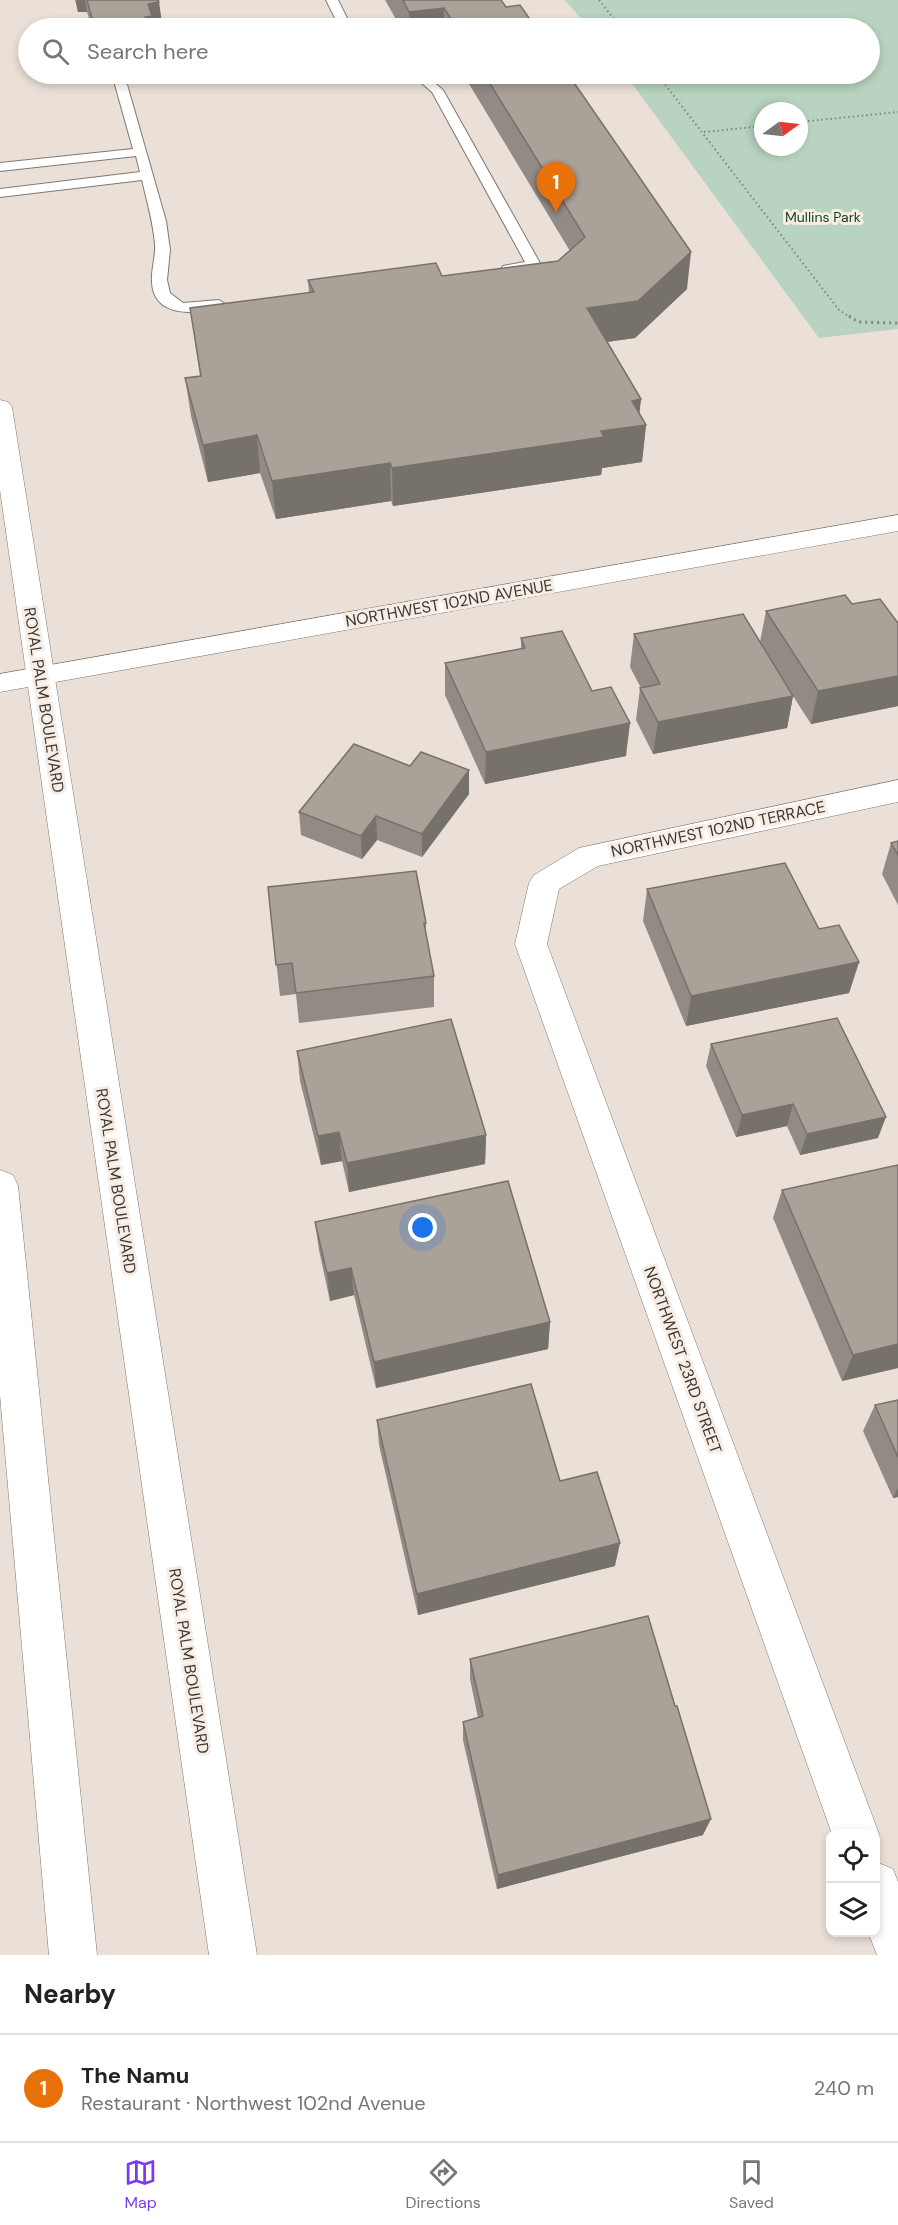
<!DOCTYPE html>
<meta charset="utf-8">
<style>
:root{--surface:#fff;--page:#f2f2f2;--text:#222;--muted:#767676;--line:#e0e0e0;--accent:#7c3aed}
body{margin:0;font-family:"DM Sans",sans-serif;background:var(--page);color:var(--text)}
.controls{position:absolute;right:18px;bottom:18px;display:grid;overflow:hidden;border-radius:12px;box-shadow:0 3px 9px #0003}
.controls button{width:54px;height:54px;display:grid;place-items:center;padding:0;border:0;border-bottom:2px solid var(--line);background:var(--surface);color:var(--text);font:30px sans-serif}
.compass{position:absolute;left:754px;top:102px;width:54px;height:54px;border-radius:50%;background:var(--surface);box-shadow:0 3px 9px #0003;rotate:75deg}
.you{position:absolute;left:423px;top:1228px;width:21px;height:21px;margin:-15px;border:4px solid #fff;border-radius:50%;background:#1a73e8;box-shadow:0 0 0 9px #1a73e833}
.badge{display:grid;place-items:center;width:39px;height:39px;border-radius:50%;background:var(--accent);color:#fff;font-size:20px;font-weight:700}
.pin{position:absolute;translate:-50% -50px;filter:drop-shadow(0 2px 3px #0008)}
.pin::after{content:'';position:absolute;top:32px;width:21px;height:18px;background:inherit;clip-path:polygon(0 0,100% 0,50% 100%)}
.list{margin:0;padding:0;list-style:none}
h2{display:flex;justify-content:space-between;align-items:center;height:78px;margin:0;padding:0 24px;font-size:26px}
h2 small{font-size:20px;font-weight:400;color:var(--muted)}
.list li{display:grid;grid-template-columns:39px 1fr auto;gap:18px;align-items:center;box-sizing:border-box;height:108px;padding:0 24px;border-top:2px solid var(--line)}
.list b{display:block;font-size:22px;white-space:nowrap}
.list p{margin:0;font-size:20px;white-space:nowrap;color:var(--muted)}
.list em{font-size:20px;font-style:normal;color:var(--muted)}
.icon{flex:none;width:33px;height:33px;fill:none;stroke:currentColor;stroke-width:2;stroke-linecap:round;stroke-linejoin:round}
.map{position:relative;flex:none;width:898px;height:1955px;overflow:hidden}
.search{position:absolute;background:var(--surface);box-shadow:0 3px 9px #0003;left:18px;right:18px;top:18px;height:66px;display:flex;align-items:center;gap:15px;box-sizing:border-box;padding:0 21px;border-radius:33px;color:var(--muted);font-size:22px}
.sheet{height:186px;background:var(--surface)}
nav{display:flex;justify-content:space-around;align-items:center;box-sizing:border-box;height:84px;border-top:2px solid var(--line);background:var(--surface);font-size:16px;color:var(--muted)}
nav a{display:grid;justify-items:center;gap:3px}
nav .on{color:var(--accent)}
.map>svg:first-child{display:block}
.green{fill:#b8d3c0;fill-rule:evenodd}
.lines{fill:none;stroke-linecap:round;stroke-linejoin:round}
.lane-casing{stroke:#807870;stroke-width:2}
.street-casing{stroke:#807870;stroke-width:1}
.secondary-casing{stroke:#807870;stroke-width:1}
.path-far1{stroke:#89837d;stroke-width:2;stroke-dasharray:1.5 3;stroke-linecap:butt}
.path{stroke:#89837d;stroke-width:3;stroke-dasharray:2 4;stroke-linecap:butt}
.lane{fill:#fff;fill-rule:evenodd}
.street{fill:#fff;fill-rule:evenodd}
.secondary{fill:#fff;fill-rule:evenodd}
.wall{fill:#928a84}
.shaded-wall{fill:#77716b}
.building{fill:#aaa199;stroke:#77716b;stroke-width:1.5}
.labels{text-anchor:middle;dominant-baseline:central;stroke-width:6;stroke-linejoin:round;paint-order:stroke}
.far-park-label{font-size:14px;fill:#134227;stroke:#f7ede4}
.street-label{font-size:16px;fill:#3a3733;stroke:#f7ede4}
</style>
<div class="map">
<svg width="898" height="1955" viewBox="0 0 898 1955">
<rect width="100%" height="100%" fill="#eae0d7"/>
<!-- green -->
<path class="green" d="M565,0H898V329L819,338L625,74H870V28H589ZM763,111H799V147H763Z"/>
<g class="lines">
<defs>
<g id="lane">
<path d="M326,0H338L352,28H340Z"/>
<path d="M112,74H124L166,221L170,250L167,280L170,293L183,303L219,300L227,305L224,308C199,314 153,319 152,282C151,269 156,257 155,244C153,222 147,201 142,180L0,197V189L140,172L136,156L0,171V163L133,149Z"/>
<path d="M411,74H424L443,90L541,265L539,268L508,273L501,269L503,266L525,262L432,92Z"/>
</g>
<g id="street">
<path d="M898,515V531L0,692V674Z"/>
<path d="M898,780V802L598,866L559,889L547,944L879,1834L876,1843V1834H832L515,944L529,883L534,875L579,848Z"/>
<path d="M876,1862L893,1869L898,1882V1955H877L868,1932H876Z"/>
</g>
<g id="secondary">
<path d="M0,400L8,402L12,407L257,1955H209L0,490Z"/>
<path d="M0,1170L13,1175L18,1186L97,1955H49L0,1395Z"/>
</g>
</defs>
<!-- lane casing -->
<use href="#lane" class="lane-casing"/>
<!-- street casing -->
<use href="#street" class="street-casing"/>
<!-- secondary casing -->
<use href="#secondary" class="secondary-casing"/>
<!-- path-far1 -->
<g class="path-far1">
<path d="M599,0L621,28"/>
<path d="M657,74L839,310L851,318"/>
<path d="M799,122L898,112"/>
<path d="M704,132L763,126"/>
</g>
<!-- path -->
<path class="path" d="M849,316L858,322L898,323"/>
<!-- lane -->
<use href="#lane" class="lane"/>
<!-- street -->
<use href="#street" class="street"/>
<!-- secondary -->
<use href="#secondary" class="secondary"/>
</g>
<!-- wall -->
<g class="wall">
<path d="M75,0H158L162,23L153,24L154,28H92L87,12H78Z"/>
<path d="M385,0H501L506,7L536,28H401Z"/>
<path d="M463,74H568L687,289L635,338L607,342L641,399L639,414L646,425L642,462L602,468L601,475L393,506L391,501L276,519L260,473L208,482L191,416L185,378L200,376L190,308L309,293L308,280L442,276L558,261L570,251Z"/>
<path d="M852,604L898,623V706L811,724L793,696L787,728L653,754L636,720L640,688H641L630,667L634,634L760,642L766,611Z"/>
<path d="M521,638L592,691L626,756L485,784L445,695V663L521,649Z"/>
<path d="M410,766L469,770V794L422,857L377,840L362,859L301,835L299,812Z"/>
<path d="M898,841V905L882,874L891,843Z"/>
<path d="M268,887L426,923V934L434,976V1007L299,1023L296,994L280,996Z"/>
<path d="M647,889L819,929L859,962L849,993L686,1026L643,921Z"/>
<path d="M711,1044L878,1138L800,1155L787,1126L736,1137L706,1066Z"/>
<path d="M297,1051L486,1135L485,1164L349,1192L342,1161L321,1165L300,1081Z"/>
<path d="M782,1190L898,1368L842,1381L773,1218Z"/>
<path d="M315,1222L550,1322L548,1349L376,1388L354,1295L330,1301L319,1250Z"/>
<path d="M898,1400V1497L893,1498L863,1431L875,1405Z"/>
<path d="M377,1420L560,1481L615,1566L418,1615L379,1445Z"/>
<path d="M470,1659L703,1835L497,1889L463,1740V1722L478,1718L470,1679Z"/>
</g>
<!-- shaded-wall -->
<g class="shaded-wall">
<path d="M76,0H85L87,12H78Z"/>
<path d="M159,2L162,23L153,24L154,28H115L114,25L145,17L148,4Z"/>
<path d="M444,8V28H410L409,12Z"/>
<path d="M112,20L114,28H94L93,22Z"/>
<path d="M691,252L687,289L635,338L584,345L587,308Z"/>
<path d="M641,399L638,426L646,425L642,462L602,468L601,475L393,506L392,468L601,431L632,401Z"/>
<path d="M257,435L260,473L208,482L203,445Z"/>
<path d="M390,463L391,501L276,519L272,481Z"/>
<path d="M898,676V706L811,724L818,691Z"/>
<path d="M793,696L787,728L653,754L658,722Z"/>
<path d="M630,723L626,756L485,784L486,752Z"/>
<path d="M469,770V794L422,857V834Z"/>
<path d="M376,816L377,840L362,859L361,836Z"/>
<path d="M859,962L849,993L686,1026L691,996Z"/>
<path d="M793,1104L787,1126L736,1137L742,1115Z"/>
<path d="M886,1117L878,1138L800,1155L807,1134Z"/>
<path d="M339,1132L342,1161L321,1165L318,1136Z"/>
<path d="M486,1135L485,1164L349,1192L347,1163Z"/>
<path d="M351,1268L354,1295L330,1301L327,1273Z"/>
<path d="M550,1322L548,1349L376,1388L374,1362Z"/>
<path d="M898,1344V1368L842,1381L853,1355Z"/>
<path d="M898,1488V1497L893,1498Z"/>
<path d="M620,1543L615,1566L418,1615L417,1594Z"/>
<path d="M711,1819L703,1835L497,1889L498,1875Z"/>
</g>
<!-- building -->
<g class="building">
<path d="M87,0H158L159,2L148,4L152,16L145,17L147,21L114,25L112,20L93,22Z"/>
<path d="M403,0H501L506,7L520,5L536,28H457L444,8L409,12Z"/>
<path d="M484,74H568L691,252L638,301L587,308L641,399L632,401L646,425L601,431L604,437L392,468L390,463L272,481L257,435L203,445L185,378L201,376L190,308L314,292L308,280L436,263L442,276L558,261L585,237Z"/>
<path d="M845,595L852,604L880,599L898,623V676L818,691L766,611Z"/>
<path d="M743,614L793,696L658,722L640,688L660,684L634,634Z"/>
<path d="M562,631L592,691L611,687L630,723L486,752L445,663L525,648L521,638Z"/>
<path d="M354,744L410,766L421,752L469,770L422,834L376,816L361,836L299,812Z"/>
<path d="M898,841V855L891,843Z"/>
<path d="M785,863L819,929L839,925L859,962L691,996L647,889Z"/>
<path d="M416,871L426,923H424L434,976L296,993L292,963L276,965L268,887Z"/>
<path d="M837,1018L886,1117L807,1134L793,1104L742,1115L711,1044Z"/>
<path d="M451,1019L486,1135L347,1163L339,1132L318,1136L297,1051Z"/>
<path d="M898,1165V1344L853,1355L782,1190Z"/>
<path d="M508,1181L550,1322L374,1362L351,1268L327,1273L315,1222Z"/>
<path d="M531,1384L560,1481L597,1472L620,1543L417,1594L377,1420Z"/>
<path d="M898,1400V1457L875,1405Z"/>
<path d="M648,1616L675,1706H677L711,1819L498,1875L463,1722L483,1716L470,1659Z"/>
</g>
<g class="labels">
<!-- far-park labels -->
<g class="far-park-label">
<text x="823" y="217">Mullins Park</text>
</g>
<!-- street labels -->
<g class="street-label">
<text transform="translate(449 603) rotate(-10)">NORTHWEST 102ND AVENUE</text>
<text transform="translate(44 700) rotate(81)">ROYAL PALM BOULEVARD</text>
<text transform="translate(718 829) rotate(-12)">NORTHWEST 102ND TERRACE</text>
<text transform="translate(116 1181) rotate(81)">ROYAL PALM BOULEVARD</text>
<text transform="translate(683 1360) rotate(70)">NORTHWEST 23RD STREET</text>
<text transform="translate(189 1661) rotate(81)">ROYAL PALM BOULEVARD</text>
</g>
</g>
</svg>
<div class="controls">
<button><svg class="icon" aria-label="locate" viewBox="0 0 24 24"><circle cx="12" cy="12" r="6"/><path d="M12 2v4M12 18v4M2 12h4M18 12h4"/></svg></button>
<button><svg class="icon" aria-label="layers" viewBox="0 0 24 24"><path d="M12 4l9 5-9 5-9-5zM3 14l9 5 9-5"/></svg></button>
</div>
<svg class="compass" viewBox="-18 -18 36 36"><path d="M0-13l5 13h-10z" fill="#e53935"/><path d="M0 13l5-13h-10z" fill="#767676"/></svg>
<div class="you"></div>
<div class="pin badge" style="left:556px;top:212px;background:#e8710a">1</div>
<div class="search"><svg class="icon" aria-label="search" viewBox="0 0 24 24"><circle cx="10" cy="10" r="6"/><path d="M15 15l6 6"/></svg>Search here</div>
</div>
<section class="sheet">
<h2>Nearby<small></small></h2>
<ul class="list">
<li><span class="badge" style="background:#e8710a">1</span><div><b>The Namu</b><p>Restaurant · Northwest 102nd Avenue</p></div><em>240 m</em></li>
</ul>
</section>
<nav>
<a class="on"><svg class="icon" aria-label="map" viewBox="0 0 24 24"><path d="M3 6l6-2 6 2 6-2v14l-6 2-6-2-6 2zM9 4v14M15 6v14"/></svg>Map</a>
<a><svg class="icon" aria-label="directions" viewBox="0 0 24 24"><path d="M12 3l9 9-9 9-9-9zM9 14v-3h6M13 9l2 2-2 2"/></svg>Directions</a>
<a><svg class="icon" aria-label="saved" viewBox="0 0 24 24"><path d="M7 4h10v16l-5-4-5 4z"/></svg>Saved</a>
</nav>
